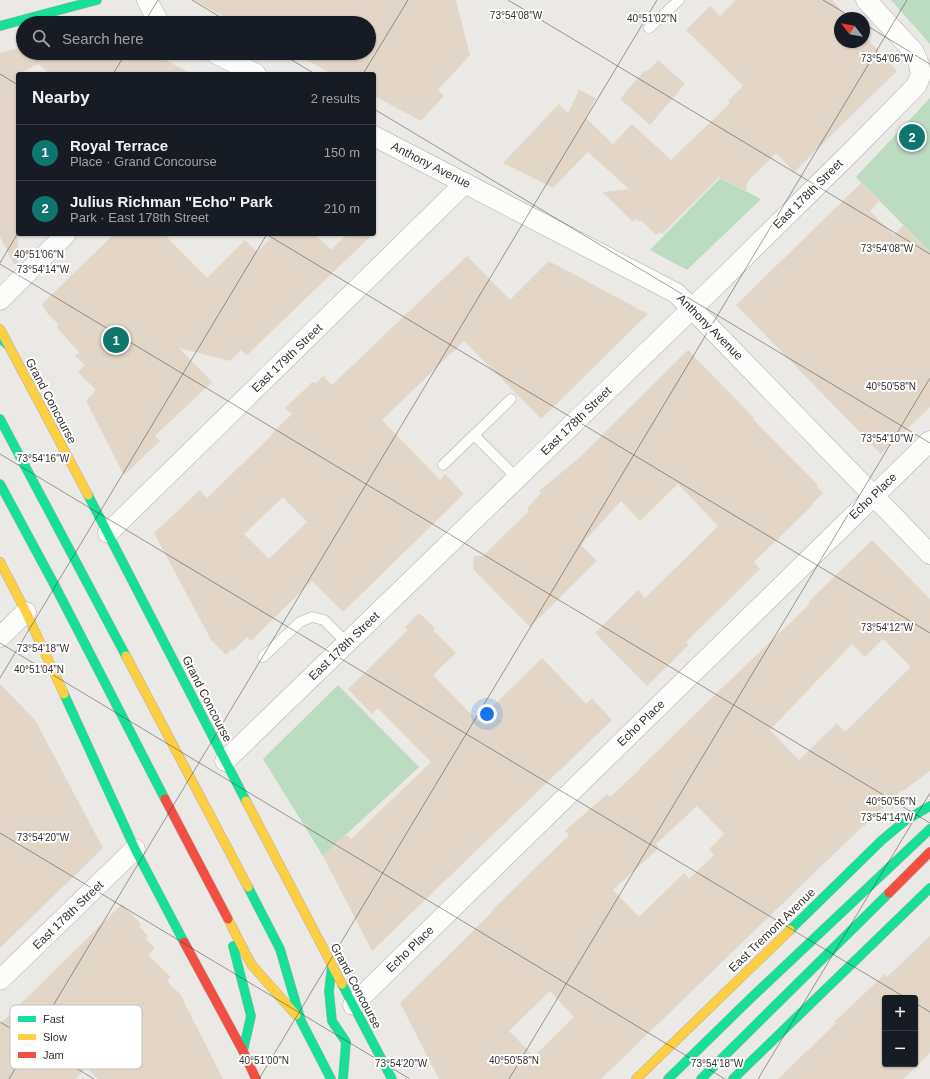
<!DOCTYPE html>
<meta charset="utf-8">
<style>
:root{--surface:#171b24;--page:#242831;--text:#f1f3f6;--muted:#9ea1a6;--line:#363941;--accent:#0f766e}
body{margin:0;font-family:Helvetica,sans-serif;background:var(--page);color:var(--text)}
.controls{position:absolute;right:12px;bottom:12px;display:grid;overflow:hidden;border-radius:4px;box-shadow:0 1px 3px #0004}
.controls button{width:36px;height:36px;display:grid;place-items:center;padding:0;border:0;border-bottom:1px solid var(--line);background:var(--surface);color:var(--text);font:20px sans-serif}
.compass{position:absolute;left:834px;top:12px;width:36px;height:36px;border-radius:50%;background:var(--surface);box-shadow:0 1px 3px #0004;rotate:301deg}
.you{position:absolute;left:487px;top:714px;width:14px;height:14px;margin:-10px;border:3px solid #fff;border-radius:50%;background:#1a73e8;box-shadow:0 0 0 6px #1a73e833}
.badge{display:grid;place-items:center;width:26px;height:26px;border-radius:50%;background:var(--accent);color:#fff;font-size:13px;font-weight:700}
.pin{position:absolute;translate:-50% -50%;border:2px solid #fff;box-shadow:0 1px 4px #0006}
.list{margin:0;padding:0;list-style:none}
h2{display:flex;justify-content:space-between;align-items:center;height:52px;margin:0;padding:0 16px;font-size:17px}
h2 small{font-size:13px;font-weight:400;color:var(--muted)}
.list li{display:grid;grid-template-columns:26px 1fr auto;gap:12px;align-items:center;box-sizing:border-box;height:56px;padding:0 16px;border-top:1px solid var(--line)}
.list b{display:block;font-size:15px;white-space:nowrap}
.list p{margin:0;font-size:13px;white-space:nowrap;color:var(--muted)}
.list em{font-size:13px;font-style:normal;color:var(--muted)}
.icon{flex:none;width:22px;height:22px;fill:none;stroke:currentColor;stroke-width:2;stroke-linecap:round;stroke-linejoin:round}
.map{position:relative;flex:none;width:930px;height:1079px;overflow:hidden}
.search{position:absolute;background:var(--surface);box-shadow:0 1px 3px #0004;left:16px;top:16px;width:360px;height:44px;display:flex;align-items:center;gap:10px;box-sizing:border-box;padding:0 14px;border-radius:22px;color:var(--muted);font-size:15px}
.panel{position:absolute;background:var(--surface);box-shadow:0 1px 3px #0004;left:16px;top:72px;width:360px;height:164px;border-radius:4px}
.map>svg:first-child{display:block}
.green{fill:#bcdcc2}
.building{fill:#e2d6c9;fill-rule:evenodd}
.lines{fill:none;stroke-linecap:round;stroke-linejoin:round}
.lane-casing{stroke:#b1afac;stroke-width:11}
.street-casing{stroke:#b1afac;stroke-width:21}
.fast-casing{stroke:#b1afac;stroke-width:10}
.slow-casing{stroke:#b1afac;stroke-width:10}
.jam-casing{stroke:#b1afac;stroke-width:10}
.lane{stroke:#fcfcfb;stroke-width:10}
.street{stroke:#fcfcfb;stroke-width:20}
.fast{stroke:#16e098;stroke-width:9}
.slow{stroke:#ffcf43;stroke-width:9}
.jam{stroke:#f24e42;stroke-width:9}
.ticks{fill:none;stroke:#34312f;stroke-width:1;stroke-opacity:0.45}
.labels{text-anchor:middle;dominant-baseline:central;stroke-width:4;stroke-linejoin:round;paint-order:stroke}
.street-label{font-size:12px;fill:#34312f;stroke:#fff}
.key{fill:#fff;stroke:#c2c1c1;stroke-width:1}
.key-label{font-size:11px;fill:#34312f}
.ticks-label{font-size:10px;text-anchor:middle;fill:#34312f;stroke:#fff;stroke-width:4;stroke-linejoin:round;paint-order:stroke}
</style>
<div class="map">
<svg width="930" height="1079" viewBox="0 0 930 1079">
<rect width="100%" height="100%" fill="#ebe9e6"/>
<!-- green -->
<g class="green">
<path d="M891,0H930V44Z"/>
<path d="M930,98V252L856,177Z"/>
<path d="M720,178L761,199L687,270L650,250Z"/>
<path d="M338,685L419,767L323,856L263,759Z"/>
</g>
<!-- building -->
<g class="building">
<path d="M193,0H456L470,55L438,90L444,96L421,121L374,96V74H332L293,53H369V23H236Z"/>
<path d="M736,0H832L848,18H840V42H864V35L897,71L794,172L776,153L748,181L746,191L719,177L662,234L660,232L656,235L641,220L639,222L637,219L633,222L602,192L629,189L588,152L553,188L503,163L559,104L568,113L579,90L596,98L586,118L613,144L632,124L671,160L730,103L728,101L743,86L686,30L710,6L720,16Z"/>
<path d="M23,47V53H153L192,74H49L39,64L18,74V266L16,268L0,237V53Z"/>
<path d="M658,60L685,84L650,125L620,99L645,70L647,72Z"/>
<path d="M862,182L880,200L870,211L894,235L904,225L930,252V407L881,454L736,305Z"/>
<path d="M114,234H164L207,278L245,240L257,252L275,234H315L331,250L347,234H373L247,355L241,350L230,361L179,348L212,382L155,436L160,441L124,475L86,401L96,390L78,372L85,365L75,356L79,352L57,328L59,325L47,313L42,304Z"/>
<path d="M467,256L510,300L549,261L648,314L541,419L464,341L382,420L440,480L445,474L464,494L343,612L312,581L251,641L247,637L233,651L232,649L226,655L211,640L154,533L200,490L207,498L272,435L271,434L292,414L285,408L301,393L312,382L316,383L323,376L332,385ZM283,497L307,522L269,559L244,534Z"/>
<path d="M688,350L754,418L753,419L818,485L817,487L823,493L812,504L813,505L754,562L760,569L686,642L689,645L647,686L595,633L638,590L645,598L718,526L678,484L640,521L621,501L581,545L597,561L530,627L473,569L474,556H483L528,512V507L541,493L539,491L579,458Z"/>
<path d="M872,540L930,599V771L903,791L902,790L864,826V825L601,1079H439L400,1003L493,911L492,910L569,835L565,831L607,794L610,797L640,769V768L725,685L810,604L808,602ZM883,639L911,667L845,732L837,723L799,760L770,730L852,644L865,657ZM697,806L724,834L709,849L714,855L689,879L684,873L639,917L613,890L659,848L656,844ZM550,991L574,1017L534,1056L509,1031Z"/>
<path d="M419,613L435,628L433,630L456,653L433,675L478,721L542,658L586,704L592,698L612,720L372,951L323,856L345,834L351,839L431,762L378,708L372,714L348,689L408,630L405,627Z"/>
<path d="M0,684L35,720L103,848L0,948Z"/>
<path d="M122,904L141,924L139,926L148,936L146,939L155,948L148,955L171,977L167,981L180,994L223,1079H98L87,1067L75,1079H0V1024Z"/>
<path d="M930,936V1053L903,1079H778L836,1023L834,1022L885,974L887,977ZM885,998H915V1064H885Z"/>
</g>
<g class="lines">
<defs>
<g id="lane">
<path d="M649,28L679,0"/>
<path d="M474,435L517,478"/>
<path d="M443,465L511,399"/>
<path d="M263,657L300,622L312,617L324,620L347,643"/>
</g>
<g id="street">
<path d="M147,0L159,23"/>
<path d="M215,53L256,74"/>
<path d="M374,136L676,293L705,322L930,554"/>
<path d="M0,300L66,234"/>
<path d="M108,533L465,183"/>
<path d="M0,637L26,612"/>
<path d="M225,761L708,293L853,150L916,86L921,75L919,64L914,52L866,0"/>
<path d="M0,980L135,849"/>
<path d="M353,1005L930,441"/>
</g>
<g id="fast">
<path d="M0,26L97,0"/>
<path d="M0,338L8,345"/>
<path d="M0,419L126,656"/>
<path d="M0,484L54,584L165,799"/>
<path d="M88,495L246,801"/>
<path d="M64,694L135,849L184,942"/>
<path d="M248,887L280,949L301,1021L331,1079"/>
<path d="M790,930L882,840L906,820L930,806"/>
<path d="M233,946L251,1016L243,1051"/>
<path d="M332,966L329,991L332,1021L346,1042L343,1079"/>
<path d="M342,984L392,1079"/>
<path d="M668,1079L751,998L930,829"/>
<path d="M701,1079L889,893"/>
<path d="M733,1079L930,888"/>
</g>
<g id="slow">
<path d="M0,329L88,495"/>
<path d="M0,562L26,612L64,694"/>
<path d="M126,656L248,887"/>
<path d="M246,801L342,984"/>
<path d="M228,919L251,964L296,1015"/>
<path d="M636,1079L790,930"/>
</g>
<g id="jam">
<path d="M165,799L228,919"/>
<path d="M889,893L930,852"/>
<path d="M184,942L243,1051L256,1079"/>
</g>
</defs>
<!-- lane casing -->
<use href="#lane" class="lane-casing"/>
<!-- street casing -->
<use href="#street" class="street-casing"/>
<!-- fast casing -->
<use href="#fast" class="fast-casing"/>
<!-- slow casing -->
<use href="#slow" class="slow-casing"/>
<!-- jam casing -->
<use href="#jam" class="jam-casing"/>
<!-- lane -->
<use href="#lane" class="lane"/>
<!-- street -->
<use href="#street" class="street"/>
<!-- fast -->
<use href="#fast" class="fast"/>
<!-- slow -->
<use href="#slow" class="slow"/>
<!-- jam -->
<use href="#jam" class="jam"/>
</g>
<!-- ticks -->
<path class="ticks" d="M192,0L230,23M508,0L930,254M823,0L853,18M144,23L158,0M864,24L930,64M280,53L315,74M0,74L18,85M113,74L126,53M363,74L408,0M374,109L930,443M266,234L930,633M0,263L18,233M0,264L930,823M0,454L906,998M0,643L725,1079M0,678L267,234M0,833L410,1079M915,1003L930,1012M0,1022L94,1079M9,1079L657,0M259,1079L907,0M509,1079L930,378M758,1079L930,793"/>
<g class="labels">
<!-- street labels -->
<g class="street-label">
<text transform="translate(431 165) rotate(27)">Anthony Avenue</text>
<text transform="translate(808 194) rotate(-45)">East 178th Street</text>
<text transform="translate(710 327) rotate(45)">Anthony Avenue</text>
<text transform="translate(287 358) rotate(-44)">East 179th Street</text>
<text transform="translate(51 401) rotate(62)">Grand Concourse</text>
<text transform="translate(576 421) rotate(-44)">East 178th Street</text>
<text transform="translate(873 496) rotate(-44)">Echo Place</text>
<text transform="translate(344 646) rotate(-44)">East 178th Street</text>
<text transform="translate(207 699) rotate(63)">Grand Concourse</text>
<text transform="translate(641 723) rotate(-44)">Echo Place</text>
<text transform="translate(68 915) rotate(-44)">East 178th Street</text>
<text transform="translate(772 930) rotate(-44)">East Tremont Avenue</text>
<text transform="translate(410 949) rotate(-44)">Echo Place</text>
<text transform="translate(356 986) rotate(62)">Grand Concourse</text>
</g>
</g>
<!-- legend -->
<rect x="10" y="1005" width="132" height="64" rx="6" class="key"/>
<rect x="18" y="1016" width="18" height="6" fill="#16e098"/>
<rect x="18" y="1034" width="18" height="6" fill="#ffcf43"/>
<rect x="18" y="1052" width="18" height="6" fill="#f24e42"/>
<g class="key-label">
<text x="43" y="1023">Fast</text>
<text x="43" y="1041">Slow</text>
<text x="43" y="1059">Jam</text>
</g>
<g class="ticks-label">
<text x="516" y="19">73°54'08"W</text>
<text x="652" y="22">40°51'02"N</text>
<text x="887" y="62">73°54'06"W</text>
<text x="887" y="252">73°54'08"W</text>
<text x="39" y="258">40°51'06"N</text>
<text x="43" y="273">73°54'14"W</text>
<text x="891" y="390">40°50'58"N</text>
<text x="887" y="442">73°54'10"W</text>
<text x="43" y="462">73°54'16"W</text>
<text x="887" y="631">73°54'12"W</text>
<text x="43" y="652">73°54'18"W</text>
<text x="39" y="673">40°51'04"N</text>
<text x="891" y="805">40°50'56"N</text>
<text x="887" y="821">73°54'14"W</text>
<text x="43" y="841">73°54'20"W</text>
<text x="264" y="1064">40°51'00"N</text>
<text x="514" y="1064">40°50'58"N</text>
<text x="401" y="1067">73°54'20"W</text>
<text x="717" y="1067">73°54'18"W</text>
</g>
</svg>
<div class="controls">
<button>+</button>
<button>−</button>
</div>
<svg class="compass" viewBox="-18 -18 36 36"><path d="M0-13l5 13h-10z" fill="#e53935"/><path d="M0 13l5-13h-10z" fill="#9ea1a6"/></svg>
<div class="you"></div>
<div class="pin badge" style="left:116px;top:340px">1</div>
<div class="pin badge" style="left:912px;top:137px">2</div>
<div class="search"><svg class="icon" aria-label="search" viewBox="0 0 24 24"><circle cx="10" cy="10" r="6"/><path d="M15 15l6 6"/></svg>Search here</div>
<section class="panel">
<h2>Nearby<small>2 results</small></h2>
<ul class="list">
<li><span class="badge">1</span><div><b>Royal Terrace</b><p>Place · Grand Concourse</p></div><em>150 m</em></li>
<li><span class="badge">2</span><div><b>Julius Richman &quot;Echo&quot; Park</b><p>Park · East 178th Street</p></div><em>210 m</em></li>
</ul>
</section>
</div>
